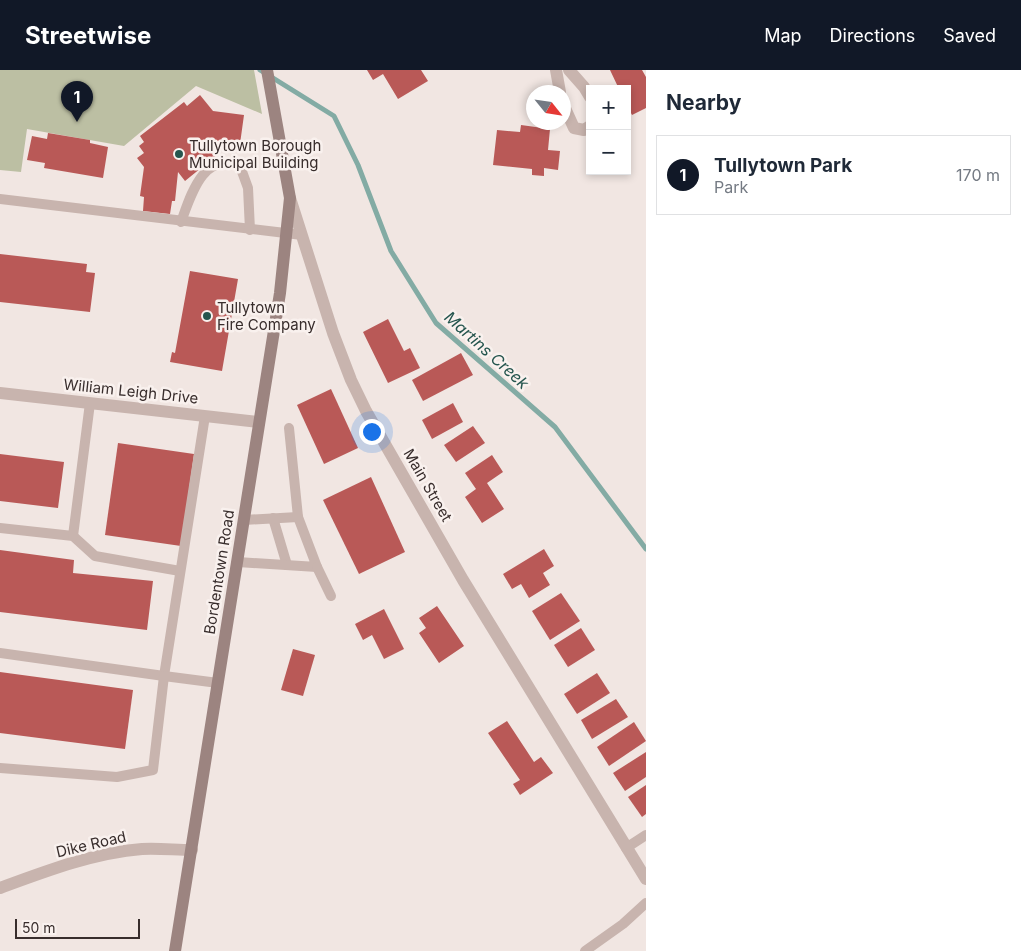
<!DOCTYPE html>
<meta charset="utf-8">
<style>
:root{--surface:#fff;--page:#f6f6f7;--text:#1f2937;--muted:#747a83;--line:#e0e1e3;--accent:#111827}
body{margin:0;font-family:Inter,sans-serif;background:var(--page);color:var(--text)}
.controls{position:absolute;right:15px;top:15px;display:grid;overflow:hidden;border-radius:0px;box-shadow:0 2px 8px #0003}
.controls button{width:45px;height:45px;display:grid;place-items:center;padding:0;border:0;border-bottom:1px solid var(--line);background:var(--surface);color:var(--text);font:25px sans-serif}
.compass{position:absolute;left:526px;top:15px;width:45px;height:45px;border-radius:50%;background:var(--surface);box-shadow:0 2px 8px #0003;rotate:120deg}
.scale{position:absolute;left:15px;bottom:12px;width:125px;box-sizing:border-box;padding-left:5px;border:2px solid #382d2c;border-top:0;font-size:14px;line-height:18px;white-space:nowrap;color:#382d2c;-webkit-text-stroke:4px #f9f1ee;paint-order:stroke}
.you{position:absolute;left:371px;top:361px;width:18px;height:18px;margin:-12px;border:4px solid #fff;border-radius:50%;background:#1a73e8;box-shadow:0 0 0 8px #1a73e833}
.badge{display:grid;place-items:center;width:32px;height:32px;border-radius:50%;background:var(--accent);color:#fff;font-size:16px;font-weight:700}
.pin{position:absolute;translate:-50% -41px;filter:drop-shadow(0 1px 2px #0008)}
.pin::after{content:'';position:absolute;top:26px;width:18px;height:15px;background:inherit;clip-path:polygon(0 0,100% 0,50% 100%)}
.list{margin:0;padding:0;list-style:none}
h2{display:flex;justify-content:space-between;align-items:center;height:65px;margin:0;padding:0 20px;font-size:21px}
h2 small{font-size:16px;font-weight:400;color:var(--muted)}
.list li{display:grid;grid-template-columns:32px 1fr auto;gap:15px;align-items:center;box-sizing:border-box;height:80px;margin:0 10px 10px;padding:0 10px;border:1px solid var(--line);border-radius:0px}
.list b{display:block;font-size:19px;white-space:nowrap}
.list p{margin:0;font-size:16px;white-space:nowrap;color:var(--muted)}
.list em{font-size:16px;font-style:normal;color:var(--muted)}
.map{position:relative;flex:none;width:646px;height:881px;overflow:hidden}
header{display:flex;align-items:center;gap:30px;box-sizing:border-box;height:70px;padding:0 25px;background:var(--accent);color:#fff}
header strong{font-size:24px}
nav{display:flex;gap:28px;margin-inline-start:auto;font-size:18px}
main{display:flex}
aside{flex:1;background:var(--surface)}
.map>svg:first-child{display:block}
.green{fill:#bcbfa3}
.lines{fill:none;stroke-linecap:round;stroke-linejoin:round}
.stream{stroke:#83aba4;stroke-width:5}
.building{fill:#b95957}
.lane{stroke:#c8b4ae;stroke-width:10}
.street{stroke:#c8b4ae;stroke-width:12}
.secondary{stroke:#9c8480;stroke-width:12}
.poi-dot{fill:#25554e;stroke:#f9f1ee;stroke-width:2}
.labels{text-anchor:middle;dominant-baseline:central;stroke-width:5;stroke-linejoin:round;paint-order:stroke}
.poi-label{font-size:15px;fill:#382d2c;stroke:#f9f1ee;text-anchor:start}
.street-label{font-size:15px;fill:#382d2c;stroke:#f9f1ee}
.water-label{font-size:16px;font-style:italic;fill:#25554e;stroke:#f9f1ee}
</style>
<header>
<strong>Streetwise</strong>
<nav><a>Map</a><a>Directions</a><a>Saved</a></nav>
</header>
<main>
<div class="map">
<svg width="646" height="881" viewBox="0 0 646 881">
<rect width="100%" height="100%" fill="#f1e6e2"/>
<!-- green -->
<path class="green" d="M0,0H254L262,44L196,16L124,76L27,59L21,102L0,100Z"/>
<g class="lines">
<!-- stream -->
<path class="stream" d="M260,0L334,46L358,95L391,181L436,253L555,357L646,479"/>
</g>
<!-- building -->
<g class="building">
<path d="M367,0H421L428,11L398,29L383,4L373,10Z"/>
<path d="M610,0H642L646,7V38L632,45L627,35V19H619Z"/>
<path d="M200,25L213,41L244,45L239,81L210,77L217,85L185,111L178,102L175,131H172L170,144L143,141L144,127L140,126L144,97L137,88L144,83L139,76L144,72L140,66L184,32L187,36Z"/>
<path d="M521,55L550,59L548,80L560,81L558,100L544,98V106L532,105V99L493,95L497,60L520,62Z"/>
<path d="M48,63L90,70V73L108,77L103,108L44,98L45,93L27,90L32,66L47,69Z"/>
<path d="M0,184L87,194L86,202L95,203L90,242L0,232Z"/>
<path d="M190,201L238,209L222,301L170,292L172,282L175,283Z"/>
<path d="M388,249L404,281L410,278L420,298L388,313L363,262Z"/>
<path d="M461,283L473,305L423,331L412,310Z"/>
<path d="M331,319L358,378L324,394L297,335Z"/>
<path d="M453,333L463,352L432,369L422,350Z"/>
<path d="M473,356L485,373L456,392L444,375Z"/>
<path d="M118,373L194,384L181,476L105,465Z"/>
<path d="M0,384L64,392L58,438L0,431Z"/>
<path d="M492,385L503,402L487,413L504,439L482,453L465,427L476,419L465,403Z"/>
<path d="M371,407L405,482L359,504L323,430Z"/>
<path d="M544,479L554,496L543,503L550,515L529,528L521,514L512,519L503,504Z"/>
<path d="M0,480L74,490L73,503L153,511L147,560L0,542Z"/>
<path d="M561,523L580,551L550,570L532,541Z"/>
<path d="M437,536L464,576L439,593L419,563L426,558L419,548Z"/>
<path d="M384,539L404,579L384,589L372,565L363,570L355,554Z"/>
<path d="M581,558L595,580L568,597L554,575Z"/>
<path d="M293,579L315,585L303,626L281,620Z"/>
<path d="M0,602L133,620L125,679L0,663Z"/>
<path d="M597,603L610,623L577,644L564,624Z"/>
<path d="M616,629L628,647L592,669L581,650Z"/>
<path d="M507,651L534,692L541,687L553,703L520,725L513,714L520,710L488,663Z"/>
<path d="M634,652L646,671L609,696L597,677Z"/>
<path d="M646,682V707L625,721L613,703Z"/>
<path d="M646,715V744L642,747L628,727Z"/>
</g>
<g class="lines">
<!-- lane -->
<g class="lane">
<path d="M0,129L302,165"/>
<path d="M181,152C191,125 203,81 240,96L248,118L250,160"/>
<path d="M273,448L287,495"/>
<path d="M244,450L298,447"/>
<path d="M0,458L73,466L95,486L180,501"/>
<path d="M73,466L90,333"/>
<path d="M238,492L317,497L298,447L289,358"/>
<path d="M317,497L331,526"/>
<path d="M0,583L164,606L205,346"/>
<path d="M0,698L117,707L153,700L164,606L218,613"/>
<path d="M626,778L646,765"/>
<path d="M585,881L623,854L646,833"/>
</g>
<!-- street -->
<g class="street">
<path d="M556,0L560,22"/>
<path d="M569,0L584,17L590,27"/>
<path d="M564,36L574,58L584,60L590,56"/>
<path d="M290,128L333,263L351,310L366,341L463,510L646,809"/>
<path d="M0,323L259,352"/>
<path d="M0,818C46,801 93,783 142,779C158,778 176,780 192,780"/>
</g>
<!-- secondary -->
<path class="secondary" d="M175,881L280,223L290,128L267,0"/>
</g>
<!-- markers -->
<g class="poi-dot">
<circle cx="179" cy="84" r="5"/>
<circle cx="207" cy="246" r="5"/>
</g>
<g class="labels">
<!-- poi labels -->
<g class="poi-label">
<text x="189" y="75">Tullytown Borough<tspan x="189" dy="17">Municipal Building</tspan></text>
<text x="217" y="237">Tullytown<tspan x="217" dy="17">Fire Company</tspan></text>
</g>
<!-- street labels -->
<g class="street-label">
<text transform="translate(131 321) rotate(6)">William Leigh Drive</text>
<text transform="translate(428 415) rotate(60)">Main Street</text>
<text transform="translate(219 502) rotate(-81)">Bordentown Road</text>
<text transform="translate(91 774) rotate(-13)">Dike Road</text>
</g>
<!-- water labels -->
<g class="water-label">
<text transform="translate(487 280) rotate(42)">Martins Creek</text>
</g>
</g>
</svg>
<div class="controls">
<button>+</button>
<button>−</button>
</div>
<svg class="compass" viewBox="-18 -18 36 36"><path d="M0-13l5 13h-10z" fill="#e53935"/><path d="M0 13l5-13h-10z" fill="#747a83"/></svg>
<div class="scale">50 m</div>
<div class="you"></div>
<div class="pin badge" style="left:77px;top:52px">1</div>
</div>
<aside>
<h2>Nearby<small></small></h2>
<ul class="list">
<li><span class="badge">1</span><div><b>Tullytown Park</b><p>Park</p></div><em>170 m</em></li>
</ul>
</aside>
</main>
